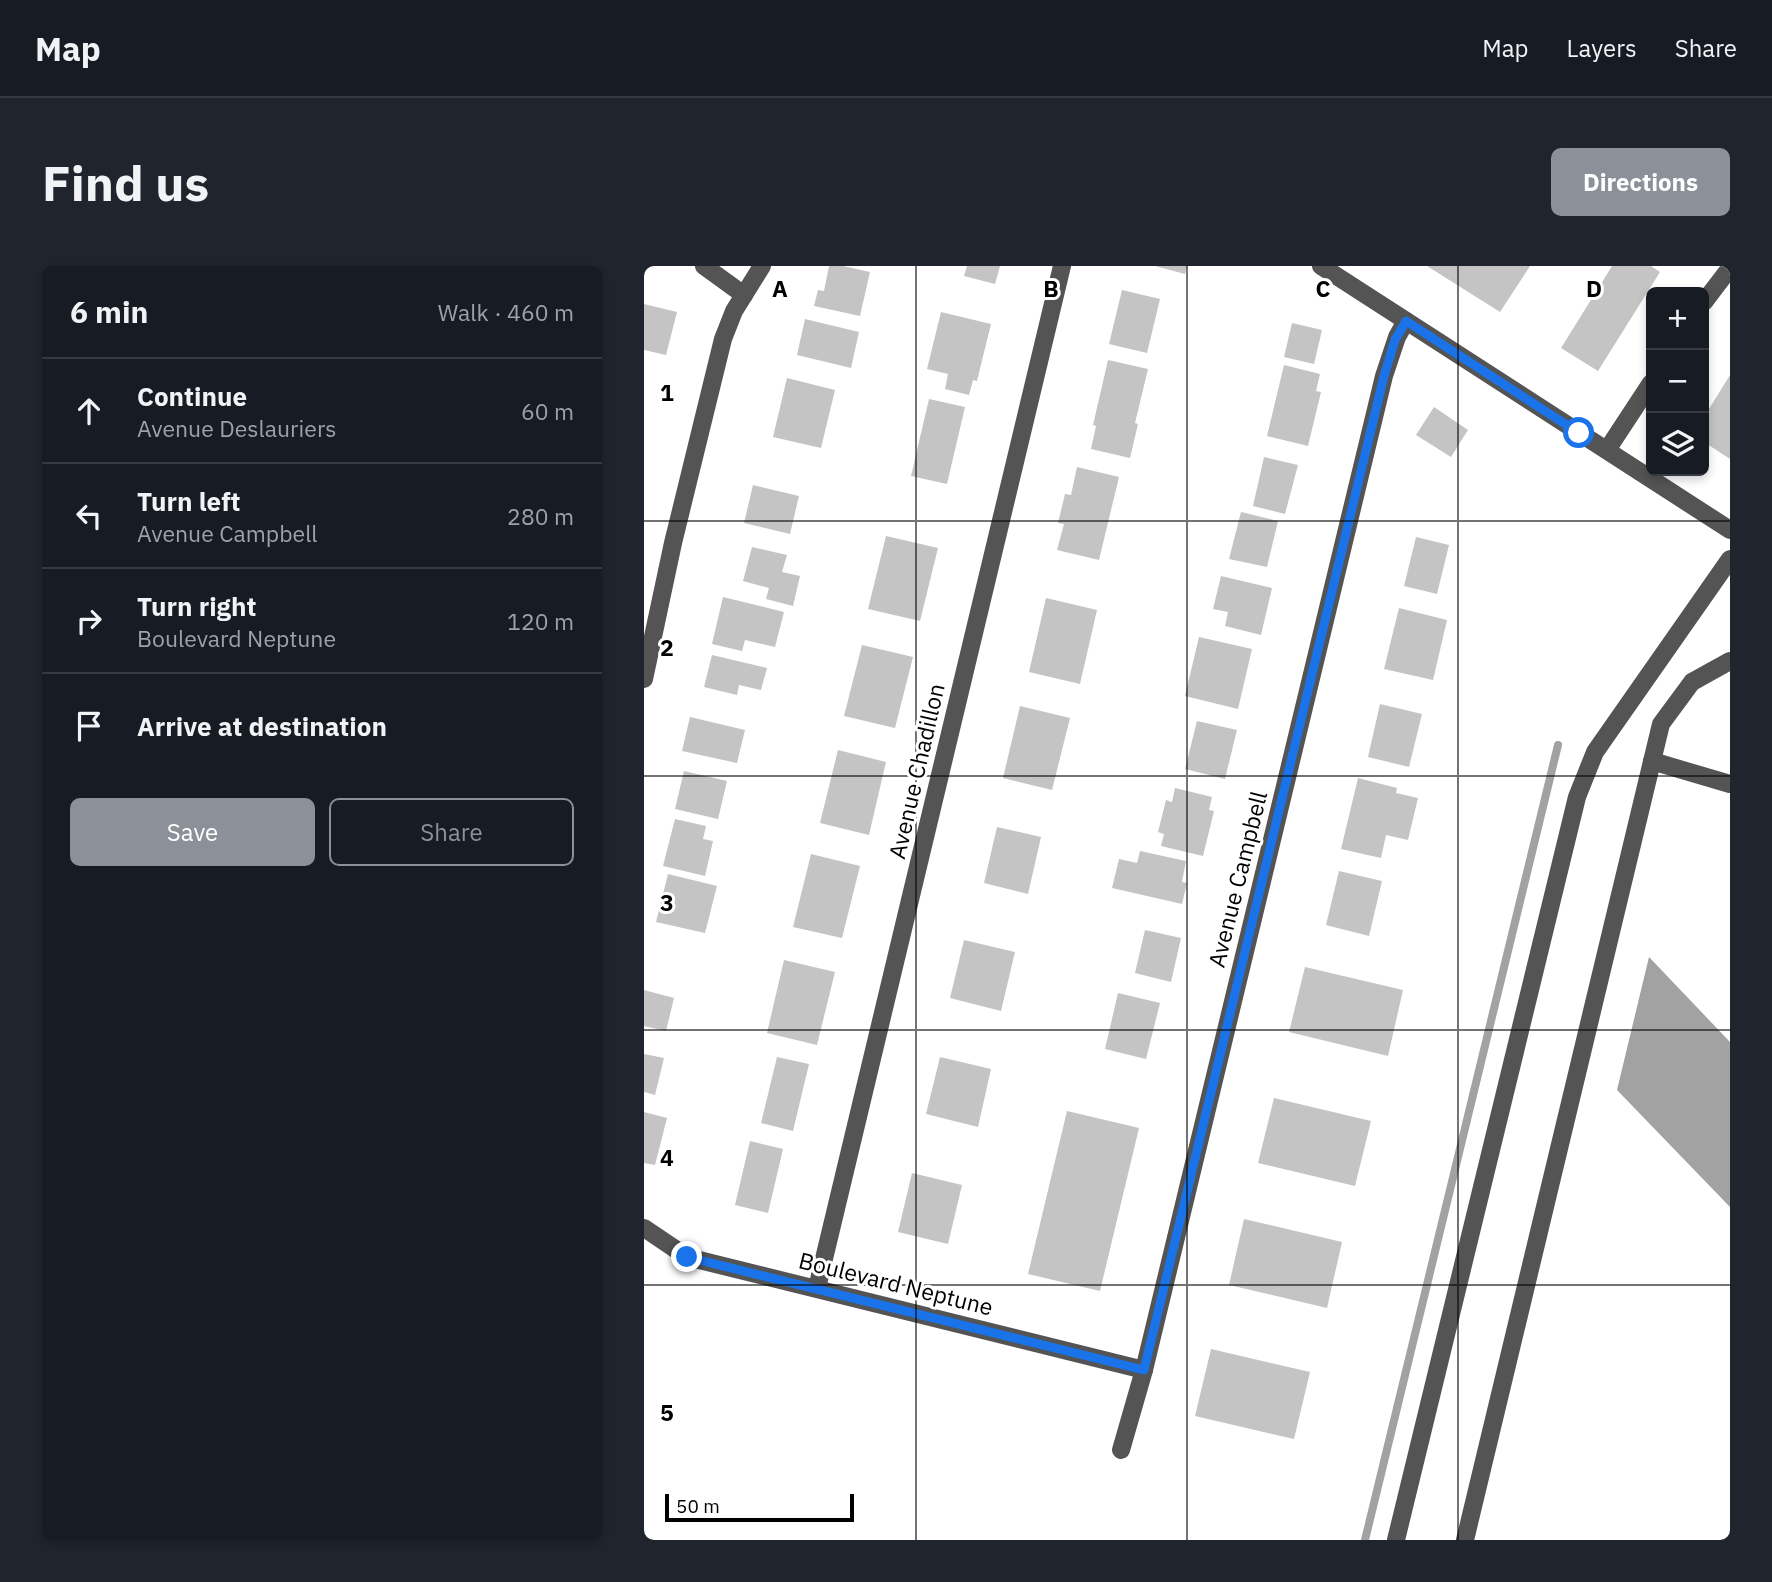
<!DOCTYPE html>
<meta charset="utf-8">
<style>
:root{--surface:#171b24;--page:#20242c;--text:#f1f3f6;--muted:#9ea1a6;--line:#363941;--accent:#8c9099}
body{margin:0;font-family:"IBM Plex Sans",sans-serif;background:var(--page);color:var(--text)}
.controls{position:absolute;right:21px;top:21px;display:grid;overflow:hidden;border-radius:10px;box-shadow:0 4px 10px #0003}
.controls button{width:63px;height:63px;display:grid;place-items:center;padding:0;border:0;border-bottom:2px solid var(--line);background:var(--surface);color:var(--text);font:35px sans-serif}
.scale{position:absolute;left:21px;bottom:18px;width:189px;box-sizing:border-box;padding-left:7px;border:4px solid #000;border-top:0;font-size:19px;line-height:24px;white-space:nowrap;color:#000;-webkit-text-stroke:5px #fff;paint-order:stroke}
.stop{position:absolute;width:21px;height:21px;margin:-16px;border:5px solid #1a73e8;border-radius:50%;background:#fff}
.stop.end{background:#1a73e8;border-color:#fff;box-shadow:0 2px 7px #0008}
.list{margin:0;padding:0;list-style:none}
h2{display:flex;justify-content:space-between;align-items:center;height:91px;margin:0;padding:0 28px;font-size:30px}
h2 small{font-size:23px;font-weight:400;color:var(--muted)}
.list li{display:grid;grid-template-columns:46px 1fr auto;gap:21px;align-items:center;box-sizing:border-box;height:105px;padding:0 28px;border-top:2px solid var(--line)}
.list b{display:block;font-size:26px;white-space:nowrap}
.list p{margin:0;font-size:23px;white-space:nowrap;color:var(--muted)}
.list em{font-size:23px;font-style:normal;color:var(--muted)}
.actions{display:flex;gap:14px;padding:21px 28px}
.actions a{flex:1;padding:16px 0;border:2px solid var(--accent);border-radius:10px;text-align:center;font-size:24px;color:var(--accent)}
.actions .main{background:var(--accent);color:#fff}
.icon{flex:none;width:38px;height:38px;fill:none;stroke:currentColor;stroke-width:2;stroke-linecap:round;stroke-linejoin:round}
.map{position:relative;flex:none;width:1086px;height:1274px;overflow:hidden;border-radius:10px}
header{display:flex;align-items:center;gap:42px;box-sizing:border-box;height:98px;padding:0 35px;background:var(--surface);border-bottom:2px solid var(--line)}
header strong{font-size:33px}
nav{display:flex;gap:38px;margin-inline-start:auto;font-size:24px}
.intro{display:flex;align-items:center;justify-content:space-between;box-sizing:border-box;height:168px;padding:0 42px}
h1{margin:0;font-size:49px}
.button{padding:18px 32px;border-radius:10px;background:var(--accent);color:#fff;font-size:24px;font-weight:700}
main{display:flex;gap:42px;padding:0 42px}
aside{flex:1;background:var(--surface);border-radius:10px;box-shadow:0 4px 10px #0003}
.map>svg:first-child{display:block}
.water{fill:#a2a2a2}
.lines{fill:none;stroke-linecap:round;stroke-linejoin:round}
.stream{stroke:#a2a2a2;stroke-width:8}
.building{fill:#c4c4c4}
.minor{stroke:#545454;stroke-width:18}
.route{stroke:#1a73e8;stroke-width:9}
.grid{fill:none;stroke:#000;stroke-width:2;stroke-opacity:0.55}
.labels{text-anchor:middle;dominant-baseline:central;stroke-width:6;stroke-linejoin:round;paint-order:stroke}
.street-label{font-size:23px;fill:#000;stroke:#fff}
.grid-label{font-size:23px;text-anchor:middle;font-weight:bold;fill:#000;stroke:#fff;stroke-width:6;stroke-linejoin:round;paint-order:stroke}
</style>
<header>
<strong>Map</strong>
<nav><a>Map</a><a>Layers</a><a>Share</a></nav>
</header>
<div class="intro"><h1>Find us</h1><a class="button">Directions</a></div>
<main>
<aside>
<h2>6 min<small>Walk · 460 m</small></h2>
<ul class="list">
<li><svg class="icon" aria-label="ahead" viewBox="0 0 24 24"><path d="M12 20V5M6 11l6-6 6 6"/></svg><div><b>Continue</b><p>Avenue Deslauriers</p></div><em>60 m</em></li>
<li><svg class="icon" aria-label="left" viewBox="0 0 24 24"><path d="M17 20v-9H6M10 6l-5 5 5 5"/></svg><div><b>Turn left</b><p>Avenue Campbell</p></div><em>280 m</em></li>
<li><svg class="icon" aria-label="right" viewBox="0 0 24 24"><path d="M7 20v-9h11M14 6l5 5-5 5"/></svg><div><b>Turn right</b><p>Boulevard Neptune</p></div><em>120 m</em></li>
<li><svg class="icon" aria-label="arrive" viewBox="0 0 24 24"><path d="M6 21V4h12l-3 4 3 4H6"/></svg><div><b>Arrive at destination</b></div></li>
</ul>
<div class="actions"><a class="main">Save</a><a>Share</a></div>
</aside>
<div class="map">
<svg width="1086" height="1274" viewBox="0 0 1086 1274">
<rect width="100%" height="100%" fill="#fff"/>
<!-- water -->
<path class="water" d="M1005,691L1086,776V941L973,824Z"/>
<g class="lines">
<!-- stream -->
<path class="stream" d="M721,1274L914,479"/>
</g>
<!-- building -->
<g class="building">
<path d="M185,0H199L226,6L216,50L170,40L174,24L180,25Z"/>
<path d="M323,0H356L351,18L320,10Z"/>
<path d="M511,0H543L541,8Z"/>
<path d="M783,0H886L856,46Z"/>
<path d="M968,0H1007L1016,6L954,105L917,82Z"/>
<path d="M478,24L516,33L503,87L465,78Z"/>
<path d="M0,38L33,46L22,89L0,84Z"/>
<path d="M297,46L347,58L333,115L329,114L325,129L301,123L304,108L283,103Z"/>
<path d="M161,53L215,66L207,102L153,89Z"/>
<path d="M648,57L678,64L670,98L640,91Z"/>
<path d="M464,94L504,103L491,157L494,158L486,192L447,183L452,160L449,159Z"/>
<path d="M640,99L676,108L672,125L677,126L664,180L623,170Z"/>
<path d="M1086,109V193L1060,176V151Z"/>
<path d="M143,112L191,124L177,182L129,171Z"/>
<path d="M285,133L321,141L303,218L267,210Z"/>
<path d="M790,141L824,164L807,191L772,169Z"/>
<path d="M620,191L654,199L641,248L609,240Z"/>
<path d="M433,201L475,211L455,294L413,284L420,258L414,257L421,228L427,229Z"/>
<path d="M109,219L155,230L146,268L100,257Z"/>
<path d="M597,246L634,255L623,301L585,293Z"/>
<path d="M242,270L294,282L276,355L224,343Z"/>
<path d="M772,271L805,279L793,328L760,320Z"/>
<path d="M108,281L143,289L138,306L156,310L149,340L122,333L125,322L99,315Z"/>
<path d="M577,310L628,322L617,369L581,360L584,346L569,343Z"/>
<path d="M79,331L140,346L131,381L101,374L98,385L68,378Z"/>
<path d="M402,332L453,344L436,418L385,406Z"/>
<path d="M755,342L803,354L789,414L740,403Z"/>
<path d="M555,371L608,383L594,443L541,430Z"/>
<path d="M218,379L269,391L251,462L200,450Z"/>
<path d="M68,389L123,402L117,424L95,419L93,429L60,421Z"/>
<path d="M736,438L778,448L765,501L724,491Z"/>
<path d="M376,440L426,452L408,524L359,512Z"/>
<path d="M46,451L101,464L93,497L38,485Z"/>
<path d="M553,455L593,464L581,513L541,503Z"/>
<path d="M194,484L242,496L225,569L176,557Z"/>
<path d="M40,505L83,515L74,553L31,543Z"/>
<path d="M714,512L753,522L752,527L774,532L764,574L742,569L737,592L697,583Z"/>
<path d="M531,522L568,531L565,544L570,545L559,590L517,580L520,568L514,566L522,534L528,536Z"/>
<path d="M31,553L62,560L59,573L69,575L61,610L19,600Z"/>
<path d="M353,561L397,571L384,628L340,617Z"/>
<path d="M496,585L542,595L538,616L543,617L538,638L468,622L475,593L493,597Z"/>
<path d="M167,588L216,600L198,672L149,661Z"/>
<path d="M695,605L738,615L725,670L682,659Z"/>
<path d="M24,608L73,620L61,667L12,656Z"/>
<path d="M501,664L537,672L527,716L491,707Z"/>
<path d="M320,674L371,686L357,745L306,732Z"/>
<path d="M140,694L191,706L173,779L123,767Z"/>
<path d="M661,701L759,724L744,790L645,766Z"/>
<path d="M0,724L30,732L22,765L0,760Z"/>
<path d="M474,727L516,737L502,793L461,783Z"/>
<path d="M0,788L20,792L11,829L0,826Z"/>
<path d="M133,791L165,798L149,865L117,857Z"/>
<path d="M296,791L347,803L334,861L282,848Z"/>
<path d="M630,832L727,855L711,920L614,897Z"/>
<path d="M423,845L495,862L456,1025L384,1008Z"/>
<path d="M0,846L23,852L11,899L0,897Z"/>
<path d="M106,875L139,883L124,947L91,939Z"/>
<path d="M268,907L318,919L304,978L254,966Z"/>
<path d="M600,953L698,976L683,1042L585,1019Z"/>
<path d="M567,1083L666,1106L650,1173L551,1150Z"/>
</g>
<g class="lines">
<!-- minor -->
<g class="minor">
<path d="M60,0L100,29"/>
<path d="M677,0L1086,264"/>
<path d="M1060,36L1086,2"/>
<path d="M963,184L1007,117"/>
<path d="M0,413L29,277L79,73L90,45L118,0"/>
<path d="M1008,495L1086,518"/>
<path d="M0,962L43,991L500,1104"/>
<path d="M173,1022L418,0"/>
<path d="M477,1184L500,1104L740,110L753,71L762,55"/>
<path d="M752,1274L933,531L951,486L1086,293"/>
<path d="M821,1274L1017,458L1048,416L1086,395"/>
</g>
</g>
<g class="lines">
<!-- route -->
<path class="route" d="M43,991L500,1104L740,110L751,74L762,55L935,167"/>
</g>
<!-- grid -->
<path class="grid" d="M272,0V1274M543,0V1274M814,0V1274M0,255H1086M0,510H1086M0,764H1086M0,1019H1086"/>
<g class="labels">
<!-- street labels -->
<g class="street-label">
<text transform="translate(272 505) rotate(-77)">Avenue Chadillon</text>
<text transform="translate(593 613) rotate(-76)">Avenue Campbell</text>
<text transform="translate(252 1017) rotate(14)">Boulevard Neptune</text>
</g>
</g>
<g class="grid-label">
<text x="136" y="31">A</text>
<text x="407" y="31">B</text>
<text x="679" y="31">C</text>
<text x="950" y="31">D</text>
<text x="23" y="135">1</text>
<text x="23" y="390">2</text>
<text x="23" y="645">3</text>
<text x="23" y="900">4</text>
<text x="23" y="1155">5</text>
</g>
</svg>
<div class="controls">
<button>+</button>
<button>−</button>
<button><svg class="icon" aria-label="layers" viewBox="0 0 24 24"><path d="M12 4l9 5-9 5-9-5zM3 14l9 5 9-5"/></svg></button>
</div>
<div class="scale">50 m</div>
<div class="stop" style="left:935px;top:167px"></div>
<div class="stop end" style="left:43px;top:991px"></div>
</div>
</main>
